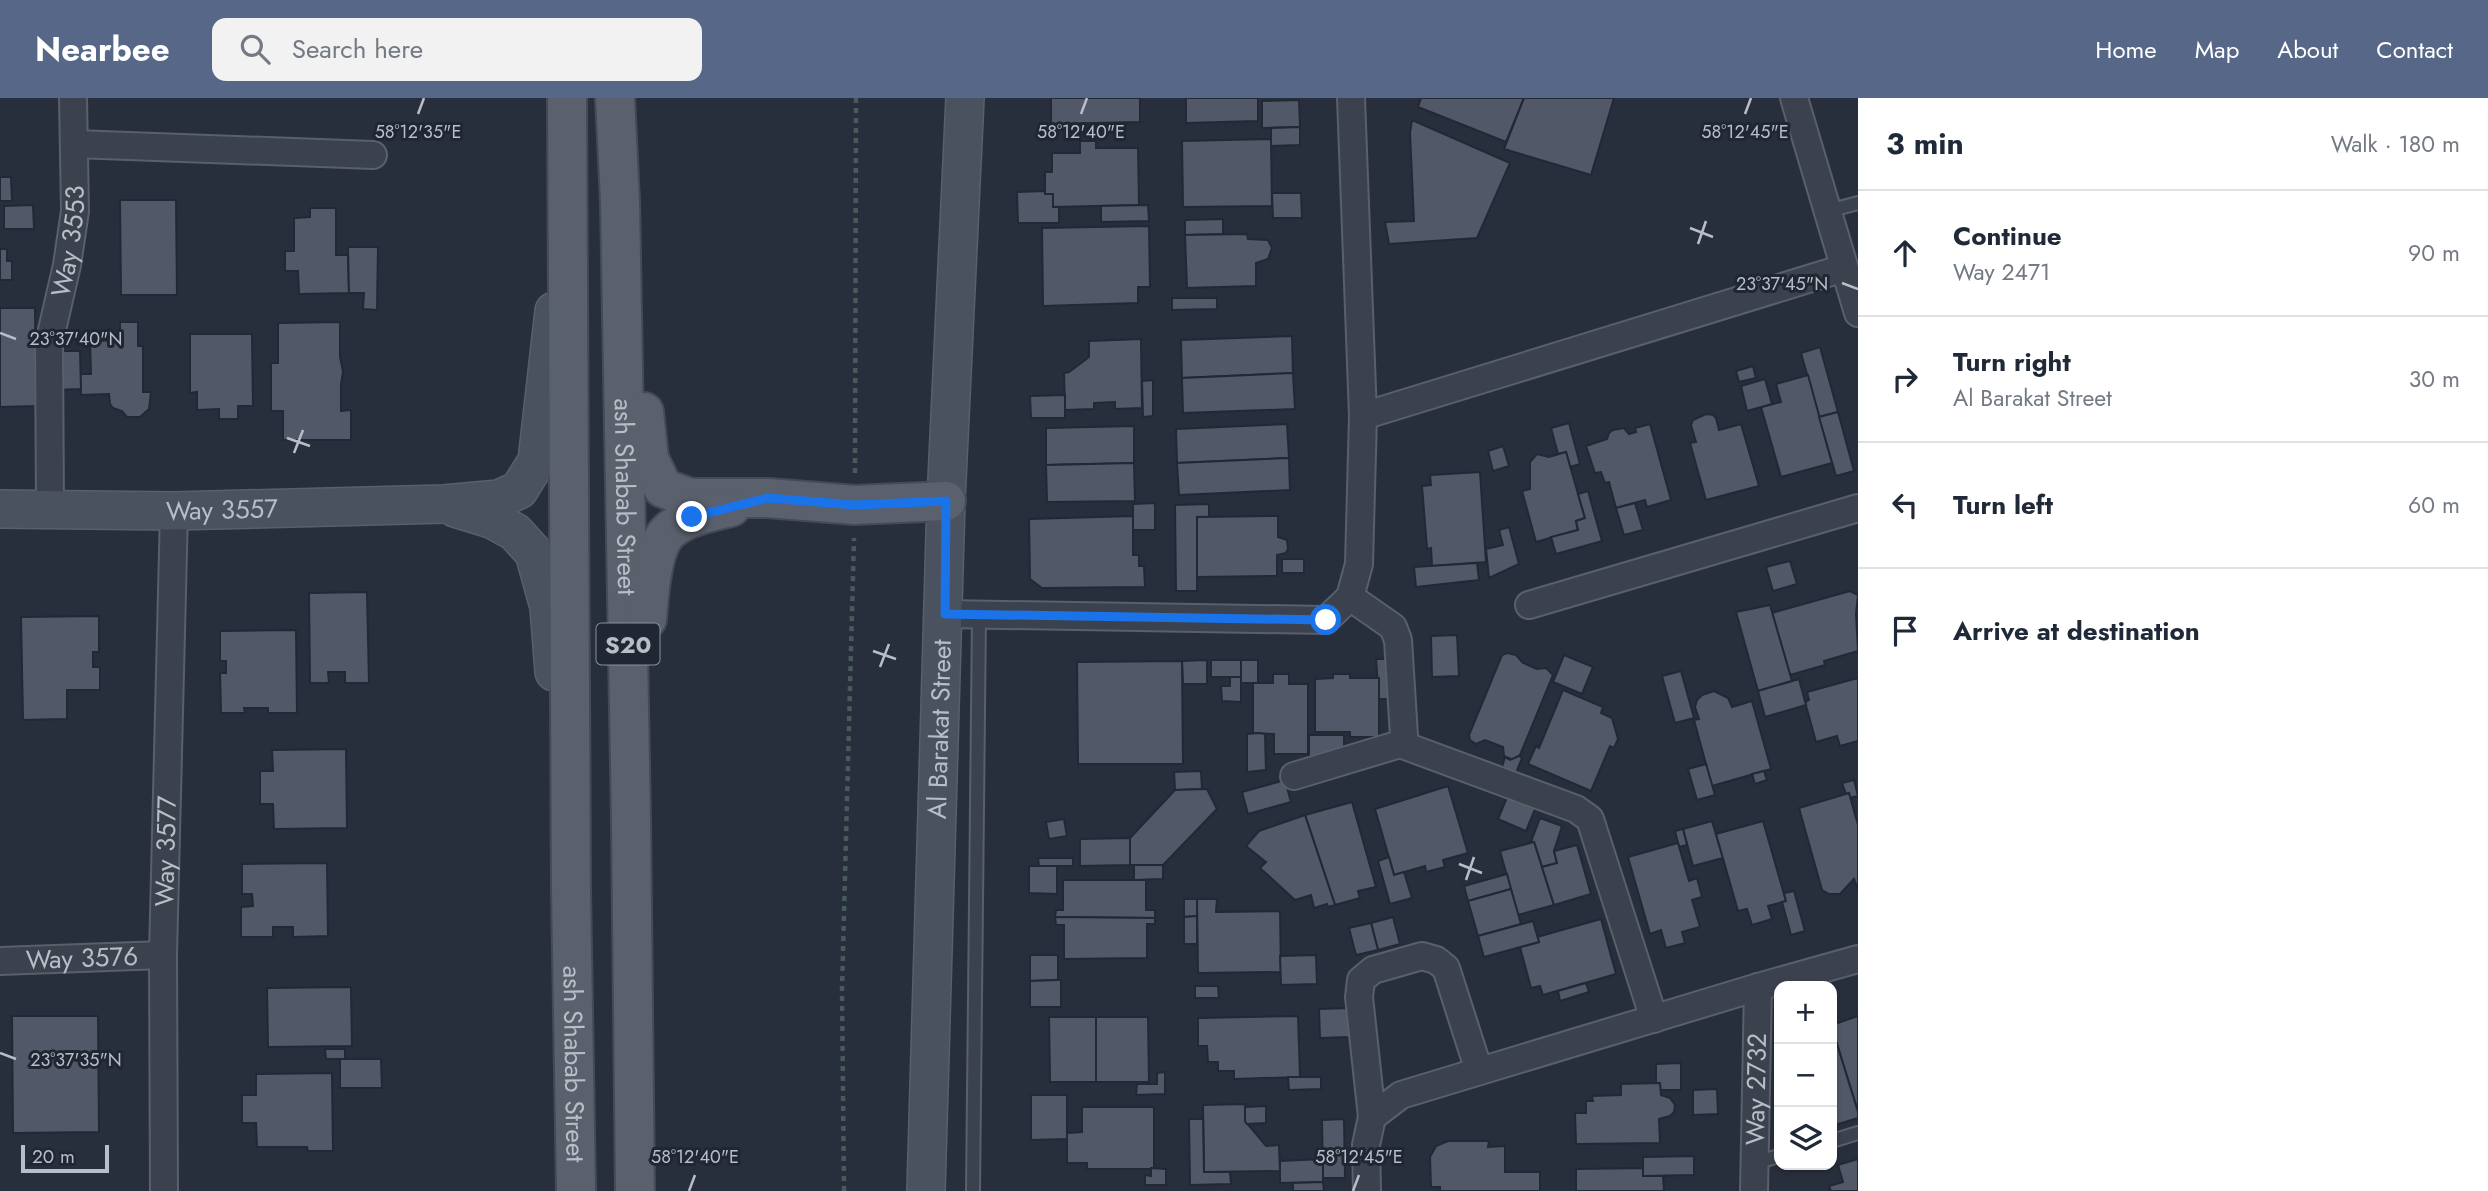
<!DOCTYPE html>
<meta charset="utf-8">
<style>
:root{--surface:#fff;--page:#f2f2f3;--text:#1f2937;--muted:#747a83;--line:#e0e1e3;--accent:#566788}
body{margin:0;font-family:Jost,sans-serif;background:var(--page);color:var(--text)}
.controls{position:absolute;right:21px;bottom:21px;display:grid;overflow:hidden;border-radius:14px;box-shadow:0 2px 5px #0004}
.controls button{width:63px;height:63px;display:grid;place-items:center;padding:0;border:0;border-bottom:2px solid var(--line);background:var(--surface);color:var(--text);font:35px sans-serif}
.scale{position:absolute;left:21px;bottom:18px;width:88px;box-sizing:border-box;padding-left:7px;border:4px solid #b8bdc8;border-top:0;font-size:19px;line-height:24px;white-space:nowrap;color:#b8bdc8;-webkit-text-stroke:5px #202632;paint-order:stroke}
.stop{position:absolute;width:21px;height:21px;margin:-16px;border:5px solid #1a73e8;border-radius:50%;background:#fff}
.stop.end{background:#1a73e8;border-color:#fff;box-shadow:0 2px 7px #0008}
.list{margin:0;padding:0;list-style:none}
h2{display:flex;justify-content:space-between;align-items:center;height:91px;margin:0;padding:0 28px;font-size:30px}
h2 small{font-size:23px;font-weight:400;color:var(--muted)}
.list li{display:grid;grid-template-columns:46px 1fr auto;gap:21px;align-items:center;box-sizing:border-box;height:126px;padding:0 28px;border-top:2px solid var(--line)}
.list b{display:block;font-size:26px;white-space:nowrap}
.list p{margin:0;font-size:23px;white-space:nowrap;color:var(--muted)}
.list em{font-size:23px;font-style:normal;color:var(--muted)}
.icon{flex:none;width:38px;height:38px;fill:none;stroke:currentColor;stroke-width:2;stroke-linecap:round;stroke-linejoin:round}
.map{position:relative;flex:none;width:1858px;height:1093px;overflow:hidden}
header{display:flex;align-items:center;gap:42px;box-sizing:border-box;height:98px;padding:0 35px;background:var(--accent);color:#fff}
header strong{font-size:33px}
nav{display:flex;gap:38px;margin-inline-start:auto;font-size:24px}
.search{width:490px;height:63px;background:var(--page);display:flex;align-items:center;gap:18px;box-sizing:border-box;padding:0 24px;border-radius:14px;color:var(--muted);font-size:26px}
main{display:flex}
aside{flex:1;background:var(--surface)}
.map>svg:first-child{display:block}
.building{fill:#515867;stroke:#222834;stroke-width:2}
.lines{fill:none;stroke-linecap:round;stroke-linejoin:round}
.lane-casing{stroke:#595f6b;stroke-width:16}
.street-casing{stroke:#595f6b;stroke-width:30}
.secondary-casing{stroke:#595f6b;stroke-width:40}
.primary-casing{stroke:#454a56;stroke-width:42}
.path{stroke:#4a595c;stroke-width:4.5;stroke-dasharray:5 5;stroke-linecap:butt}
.lane{stroke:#3c424d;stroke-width:12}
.street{stroke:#3c424d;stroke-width:26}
.secondary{stroke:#4a515f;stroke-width:37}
.primary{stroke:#5a606c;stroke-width:38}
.route{stroke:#1a73e8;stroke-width:9}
.ticks{fill:none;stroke:#b8bdc8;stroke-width:2.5}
.labels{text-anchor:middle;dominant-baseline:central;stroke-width:6;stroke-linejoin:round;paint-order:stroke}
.shield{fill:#202632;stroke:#8a909b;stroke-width:2}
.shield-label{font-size:24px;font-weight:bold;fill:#b8bdc8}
.street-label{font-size:26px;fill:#b8bdc8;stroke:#202632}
.ticks-label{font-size:18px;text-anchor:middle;fill:#b8bdc8;stroke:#202632;stroke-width:6;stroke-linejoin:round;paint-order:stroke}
</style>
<header>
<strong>Nearbee</strong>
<div class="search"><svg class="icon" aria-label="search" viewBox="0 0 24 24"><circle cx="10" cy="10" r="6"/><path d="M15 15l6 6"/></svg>Search here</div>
<nav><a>Home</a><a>Map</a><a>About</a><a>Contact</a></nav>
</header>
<main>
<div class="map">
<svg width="1858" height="1093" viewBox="0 0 1858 1093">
<rect width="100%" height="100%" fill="#282f3c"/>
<!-- building -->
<g class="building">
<path d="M1051,0H1140V24L1051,26Z"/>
<path d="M1186,0H1258V23L1186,25Z"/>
<path d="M1421,0H1524L1506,44L1418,9Z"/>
<path d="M1524,0H1614L1591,77L1504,51Z"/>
<path d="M1299,2L1300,29L1262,30V3Z"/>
<path d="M1412,22L1510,65L1477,140L1389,146L1385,124L1414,123L1410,35Z"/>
<path d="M1300,29V47L1271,48V30Z"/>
<path d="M1271,41L1272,108L1183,109L1182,43Z"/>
<path d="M1080,43H1096V50H1138L1139,107L1053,109V96H1045V74H1052V55H1080Z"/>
<path d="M0,79H11L12,103H0Z"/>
<path d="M1045,93V96H1053V109H1059V125H1018L1017,94Z"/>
<path d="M1272,95H1301L1302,120H1273Z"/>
<path d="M120,102H176L177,197H121Z"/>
<path d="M33,107L34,131H4V108Z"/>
<path d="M1148,107L1149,123L1101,124V108Z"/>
<path d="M310,110H336V157H348L349,195L299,196L298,173H285V153H294V120L310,119Z"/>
<path d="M1223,121V136L1185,137V122Z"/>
<path d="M1149,128L1150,189H1138V205L1043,208L1042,130Z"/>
<path d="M1247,136L1248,141L1268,142L1272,150L1268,161L1256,165V188L1187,190L1185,137Z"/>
<path d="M348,149H378L377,212L363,211L364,195H349Z"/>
<path d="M0,151H7V163H12V182H0Z"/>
<path d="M1172,200H1217V211L1172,212Z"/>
<path d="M0,210H35L36,308L0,309Z"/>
<path d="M120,224H138V248H143V294H151L149,311L140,319H127L122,313L113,310L110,306L109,296L81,297L80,276H91L90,243L120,242Z"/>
<path d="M340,224V259L343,273L341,287V313L351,312V342H283V313H271V265H278V225Z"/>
<path d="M190,236H252L253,308H238V321H219V311L197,312V294L190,295Z"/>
<path d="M1292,238L1293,275L1182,280L1181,242Z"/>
<path d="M1141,241L1142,310L1115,311V304L1094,305V311L1065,312L1064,275L1069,274L1089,259V243Z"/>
<path d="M1820,249L1838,314L1819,319L1801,255Z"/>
<path d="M55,253H80L81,291L55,292Z"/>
<path d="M1753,268L1756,280L1739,284L1736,273Z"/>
<path d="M1293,275L1295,311L1183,315L1182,280Z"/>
<path d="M1808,277L1832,365L1781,379L1761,309L1781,304L1776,286Z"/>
<path d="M1765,281L1772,306L1747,313L1741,288Z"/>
<path d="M1153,282V318L1143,319L1142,283Z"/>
<path d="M1065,297V320H1031L1030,298Z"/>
<path d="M1838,314L1854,373L1836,378L1819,319Z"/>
<path d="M1706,316L1713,317L1716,320L1719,332L1741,326L1759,388L1706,402L1690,345L1696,344L1691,327L1693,322Z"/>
<path d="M1569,325L1580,366L1570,369L1566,354L1558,356L1551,330Z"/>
<path d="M1287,326L1289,360L1177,365L1176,331Z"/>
<path d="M1650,326L1671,402L1647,409L1645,402L1616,410L1609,384L1605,385L1601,374L1595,375L1586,348L1607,341L1609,335L1613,332L1624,330L1629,336L1636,334L1635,330Z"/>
<path d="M1134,328V365L1046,367V330Z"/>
<path d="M1503,348L1509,368L1493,373L1488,353Z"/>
<path d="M1566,354L1585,420L1576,423L1578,432L1536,444L1522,393L1530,391V364L1537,356L1549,359Z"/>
<path d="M1289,360L1290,392L1179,397L1177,365Z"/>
<path d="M1134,365L1135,403L1047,404L1046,367Z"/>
<path d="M1480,374L1486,464L1432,468L1431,450L1427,451L1422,388L1431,387L1430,377Z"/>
<path d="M1588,393L1602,443L1556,456L1551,439L1578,432L1576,423L1585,420L1578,396Z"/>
<path d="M1155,405V432H1133V406Z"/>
<path d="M1635,405L1643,432L1624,437L1616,410Z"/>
<path d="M1209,406V419H1197V493H1176L1175,407Z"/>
<path d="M1133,418V457H1139V468H1144L1145,489L1042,490L1030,481L1029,421Z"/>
<path d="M1278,418V439L1287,442L1288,451L1286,455L1277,457V478L1197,479V419Z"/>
<path d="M1509,429L1519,466L1489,480L1486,451L1503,447L1499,432Z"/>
<rect x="1282" y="461" width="22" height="14"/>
<path d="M1790,463L1797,486L1773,493L1766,469Z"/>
<path d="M1477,465L1479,482L1416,489L1414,469Z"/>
<path d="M1850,493L1858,497L1856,516L1858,553L1824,563L1825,567L1790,577L1772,515Z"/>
<path d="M367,494L369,585H345V574H328L329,585H310L309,495Z"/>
<path d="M1770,507L1792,583L1758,593L1736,514Z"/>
<path d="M99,518V554H93V569H100V592H67V621L23,622L21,519Z"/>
<path d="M296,532L297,615H268V610H244L245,615H221L220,575H226V563H220V533Z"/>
<path d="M1457,537L1459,578L1432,579L1431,538Z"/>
<path d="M1507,555L1516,557L1523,565L1537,571L1546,570L1553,577L1520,657L1513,662L1504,658L1503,649L1485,642L1476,646L1470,642L1469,637L1502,557Z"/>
<path d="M1564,557L1593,569L1582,596L1553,584Z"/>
<path d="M1376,561H1388V601H1379Z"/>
<path d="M1207,562V586H1183L1182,563Z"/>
<rect x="1211" y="562" width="30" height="17"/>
<rect x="1241" y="562" width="17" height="23"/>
<path d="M1182,563L1183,666H1078L1077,564Z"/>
<path d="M1681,573L1694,620L1675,625L1662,578Z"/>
<path d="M1273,576H1289V586H1308V656H1274V636L1253,635V585H1273Z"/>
<path d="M1333,576H1350V580H1379V639H1350V634H1315V581L1333,580Z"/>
<path d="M1230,579H1241V604L1222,603L1221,588H1230Z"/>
<path d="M1858,580V643L1840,648L1837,638L1816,644L1805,604L1809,602L1807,594Z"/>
<path d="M1799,581L1806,607L1765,619L1758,593Z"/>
<path d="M1563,592L1603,609L1601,615L1612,620L1618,641L1614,650L1610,648L1591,693L1528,666L1536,648L1539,650Z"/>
<path d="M1714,593L1728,600L1732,609L1752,603L1771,671L1712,688L1694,622L1699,621L1695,609L1697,602L1702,597Z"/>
<path d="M1259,635L1265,636L1266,672L1247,674V636Z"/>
<path d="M1309,637H1344V652L1309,662Z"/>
<path d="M346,651L347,730L274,731L273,706H260V673H273L272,652Z"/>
<path d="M1519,658L1522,660L1516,675L1502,669L1505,659L1510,662Z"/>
<path d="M1706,666L1715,697L1697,702L1688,671Z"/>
<path d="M1201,673L1202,691L1175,692L1174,674Z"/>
<path d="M1764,673L1767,682L1755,686L1752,676Z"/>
<path d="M1285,682L1291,704L1248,716L1242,694Z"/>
<path d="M1854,682L1858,698L1850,700L1849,695L1846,696L1842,685Z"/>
<path d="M1448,688L1468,755L1443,762L1445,769L1426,774L1425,768L1394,777L1375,711Z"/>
<path d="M1207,691L1217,711L1163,767H1130V740L1175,692Z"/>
<path d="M1849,695L1858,727V792L1854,781L1840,796H1829L1822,792L1799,710Z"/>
<path d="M1508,697L1536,709L1526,733L1498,721Z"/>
<path d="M1352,704L1376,789L1358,793L1360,800L1335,807L1305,717Z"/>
<path d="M1305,717L1335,807L1328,809L1327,806L1314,810L1311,797L1295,802L1260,770L1266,764L1246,748L1259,733Z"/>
<path d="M1540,720L1562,728L1554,753L1557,765L1542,769L1534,744H1531Z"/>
<path d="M1064,721L1067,738L1049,741L1046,724Z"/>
<path d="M1712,723L1723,760L1693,768L1683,731Z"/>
<path d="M1763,723L1786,803L1768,808L1772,821L1752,827L1747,811L1738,813L1716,736Z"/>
<path d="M1683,731L1687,747L1679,749L1675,733Z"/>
<path d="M1130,740V767L1080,768V741Z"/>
<path d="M1534,744L1554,807L1518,817L1500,753Z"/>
<path d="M1678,745L1689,783L1697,780L1702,799L1692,802L1700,829L1682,834L1685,845L1666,850L1661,832L1650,836L1628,759Z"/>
<path d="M1577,747L1591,796L1554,807L1542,769L1557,765L1554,753Z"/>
<path d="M1389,759L1394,777L1404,774L1412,800L1390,806L1378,763Z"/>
<path d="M1038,760H1073V768H1039Z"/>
<path d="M327,765L328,838L293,839V829H273V839H241V809L253,808L252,796H242V766Z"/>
<path d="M1134,767H1163V781L1134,782Z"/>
<path d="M1029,768H1057V796L1029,795Z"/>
<path d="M1507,776L1511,791L1468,803L1464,788Z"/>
<path d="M1063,782H1146V812H1155V820L1055,819L1056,812H1063Z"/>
<path d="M1511,791L1521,826L1478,838L1468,803Z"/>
<path d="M1794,793L1805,833L1791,837L1782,804L1786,803L1784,795Z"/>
<path d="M1184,801H1197V818L1184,819Z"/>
<path d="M1197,801H1217L1216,814L1280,813L1281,874L1198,875Z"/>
<path d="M1197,818V846H1184V819Z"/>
<path d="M1055,819L1155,820V826H1147V860L1064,861V827H1056Z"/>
<path d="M1393,819L1400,846L1378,852L1371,825Z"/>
<path d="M1601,821L1616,876L1543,897L1540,888L1531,890L1520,849L1539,844L1537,839Z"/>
<path d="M1533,823L1539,844L1484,859L1478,838Z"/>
<path d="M1371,825L1378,852L1356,857L1349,830Z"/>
<path d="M1030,857H1058V882L1030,883Z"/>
<path d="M1316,857L1317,886L1281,887L1280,858Z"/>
<path d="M1058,882H1061V909H1030V883Z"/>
<path d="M1586,885L1589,894L1560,903L1558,893Z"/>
<path d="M1195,888H1218L1219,900H1195Z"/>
<path d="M351,889L352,948L268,949L267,890Z"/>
<path d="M1349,910L1350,939L1320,940L1319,911Z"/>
<path d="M12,918H98L99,1034L13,1035Z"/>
<path d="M1298,918L1300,979L1234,981V973H1218V964H1208L1207,948H1198V920Z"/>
<path d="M1858,918V1014L1832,930V927Z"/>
<path d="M1049,919H1096V984H1050Z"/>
<path d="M1096,919H1148L1149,984H1096Z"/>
<path d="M1832,930L1858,1014V1020L1832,1028Z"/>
<path d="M325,951H345V961H326Z"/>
<path d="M340,961H381L382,990H340Z"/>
<path d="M1681,965V992H1660V985H1656V966Z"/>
<path d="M1165,974V996L1136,997L1137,986H1157V975Z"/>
<path d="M332,975L333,1053H308L307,1049H257L256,1025H242V997H256V976Z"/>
<path d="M1288,979H1321V991L1289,992Z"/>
<path d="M1660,985L1661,997L1670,1000L1675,1007L1674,1014L1670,1018L1659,1021L1660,1045L1576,1046L1575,1015H1586V1003H1593L1592,998L1621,997V986Z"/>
<path d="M1717,991L1718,1016L1693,1017V992Z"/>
<path d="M1031,997H1067V1041L1031,1042Z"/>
<path d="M1245,1006V1023L1266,1048L1279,1047L1280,1073L1204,1074L1203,1007Z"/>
<path d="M1266,1008V1025L1247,1026L1245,1023V1009Z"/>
<path d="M1082,1009H1154V1071H1087V1065H1067V1035L1082,1034Z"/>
<path d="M1189,1021H1203L1204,1074H1230L1231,1086L1190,1087Z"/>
<path d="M1344,1021L1345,1080H1323L1322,1022Z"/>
<path d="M1489,1043L1488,1049L1505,1048V1074H1540V1093H1440V1089H1431L1430,1059L1436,1048L1448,1043Z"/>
<path d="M1694,1058V1077L1643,1078V1059Z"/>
<path d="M1323,1061V1084L1280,1085V1063Z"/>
<path d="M1858,1061V1093H1831L1829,1088L1843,1084L1838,1067Z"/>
<path d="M1151,1070L1166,1071V1087H1145V1077L1151,1078Z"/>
<path d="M1643,1070V1078H1663L1664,1093H1576V1071Z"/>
<path d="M1323,1084L1324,1093H1293V1085Z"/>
</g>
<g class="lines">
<defs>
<g id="lane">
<path d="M1828,113L1858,105"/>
<path d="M1832,1043L1858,1035"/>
<path d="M1755,1065L1779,1058"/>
<path d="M973,1093L979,517"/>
</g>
<g id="street">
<path d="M1794,0L1858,215"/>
<path d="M75,46L373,57"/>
<path d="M1363,318L1844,170"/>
<path id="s1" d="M50,411L49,245L67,167L75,113L73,0"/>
<path d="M1350,499L1359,466L1363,318L1351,0"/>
<path d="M1529,507L1858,410"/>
<path d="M945,516L1326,522L1350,499"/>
<path d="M1400,646L1576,711L1590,721L1654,921"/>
<path d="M1294,678L1400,646L1404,638L1398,542L1393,529L1350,499"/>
<path id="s2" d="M0,863L163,857"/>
<path d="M1372,1019L1359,899L1361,882L1373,872L1422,858L1436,862L1446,870L1479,973"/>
<path id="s3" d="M164,1093L163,857L174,413"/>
<path d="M1367,1093L1366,1047L1372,1019L1401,997L1758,889L1858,861"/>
<path id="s4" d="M1754,1093L1758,889"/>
</g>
<g id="secondary">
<path d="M455,410L491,421L515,434L534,455L549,509L554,574"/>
<path id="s5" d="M0,411L174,413L444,406L499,401L519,392L537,363L554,213"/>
<path id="s6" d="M926,1093L946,403L965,0"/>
</g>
<g id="primary">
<path id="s7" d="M567,0L571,792L576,1093"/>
<path id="s8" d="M615,0L620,103L631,722L635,1093"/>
<path d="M644,314L649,361L663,390L690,400H768L855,407L946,403"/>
<path d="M647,521C649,498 651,448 670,432C687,418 711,414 731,409"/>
</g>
</defs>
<!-- lane casing -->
<use href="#lane" class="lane-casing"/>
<!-- street casing -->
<use href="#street" class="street-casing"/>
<!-- secondary casing -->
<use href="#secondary" class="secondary-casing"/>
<!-- primary casing -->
<use href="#primary" class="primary-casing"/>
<!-- path -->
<g class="path">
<path d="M855,375L856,0"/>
<path d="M844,1093L842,891L854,440"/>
</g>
<!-- lane -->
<use href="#lane" class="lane"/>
<!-- street -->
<use href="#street" class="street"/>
<!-- secondary -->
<use href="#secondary" class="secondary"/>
<!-- primary -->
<use href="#primary" class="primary"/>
</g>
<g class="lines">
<!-- route -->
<path class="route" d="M692,419L768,400L855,407L946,403L945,516L1326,522"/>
</g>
<!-- ticks -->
<path class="ticks" d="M418,16L424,0M1081,16L1087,0M1745,16L1751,0M1690,130L1713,139M1698,146L1706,123M1842,185L1858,191M0,235L16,241M287,340L310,348M294,355L303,332M873,553L896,561M880,569L889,546M1459,766L1482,775M1466,782L1474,759M0,955L16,961M689,1093L695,1077M1353,1093L1359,1077"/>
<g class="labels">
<!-- shield labels -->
<rect class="shield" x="596.5" y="525.5" width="63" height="41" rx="5"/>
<g class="shield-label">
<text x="628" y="546">S20</text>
</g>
<!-- street labels -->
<g class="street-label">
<text stroke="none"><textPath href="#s1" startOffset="270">Way 3553</textPath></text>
<text stroke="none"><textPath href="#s8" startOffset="399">ash Shabab Street</textPath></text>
<text stroke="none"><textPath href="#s5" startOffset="222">Way 3557</textPath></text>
<text stroke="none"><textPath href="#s6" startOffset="462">Al Barakat Street</textPath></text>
<text stroke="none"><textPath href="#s3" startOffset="340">Way 3577</textPath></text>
<text stroke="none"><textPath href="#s2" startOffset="82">Way 3576</textPath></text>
<text stroke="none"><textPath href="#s7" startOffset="966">ash Shabab Street</textPath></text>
<text stroke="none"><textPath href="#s4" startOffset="102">Way 2732</textPath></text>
</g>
</g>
<g class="ticks-label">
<text x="418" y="40">58°12'35"E</text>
<text x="1081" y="40">58°12'40"E</text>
<text x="1745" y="40">58°12'45"E</text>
<text x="1782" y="192">23°37'45"N</text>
<text x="76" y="247">23°37'40"N</text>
<text x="76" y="968">23°37'35"N</text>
<text x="695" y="1065">58°12'40"E</text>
<text x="1359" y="1065">58°12'45"E</text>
</g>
</svg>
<div class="controls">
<button>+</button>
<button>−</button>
<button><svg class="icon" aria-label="layers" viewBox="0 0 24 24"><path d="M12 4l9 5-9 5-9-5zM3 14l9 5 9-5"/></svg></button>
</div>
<div class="scale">20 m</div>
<div class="stop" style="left:1326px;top:522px"></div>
<div class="stop end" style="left:692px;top:419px"></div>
</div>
<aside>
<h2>3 min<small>Walk · 180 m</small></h2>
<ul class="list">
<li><svg class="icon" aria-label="ahead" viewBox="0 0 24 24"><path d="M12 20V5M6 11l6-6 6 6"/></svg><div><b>Continue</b><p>Way 2471</p></div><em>90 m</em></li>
<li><svg class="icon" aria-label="right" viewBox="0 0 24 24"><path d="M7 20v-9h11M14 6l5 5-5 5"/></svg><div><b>Turn right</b><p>Al Barakat Street</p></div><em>30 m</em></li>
<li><svg class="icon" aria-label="left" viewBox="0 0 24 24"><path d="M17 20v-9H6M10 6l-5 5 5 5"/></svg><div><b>Turn left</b></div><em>60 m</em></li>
<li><svg class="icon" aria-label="arrive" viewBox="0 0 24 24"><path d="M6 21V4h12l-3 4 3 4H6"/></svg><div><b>Arrive at destination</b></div></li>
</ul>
</aside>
</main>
